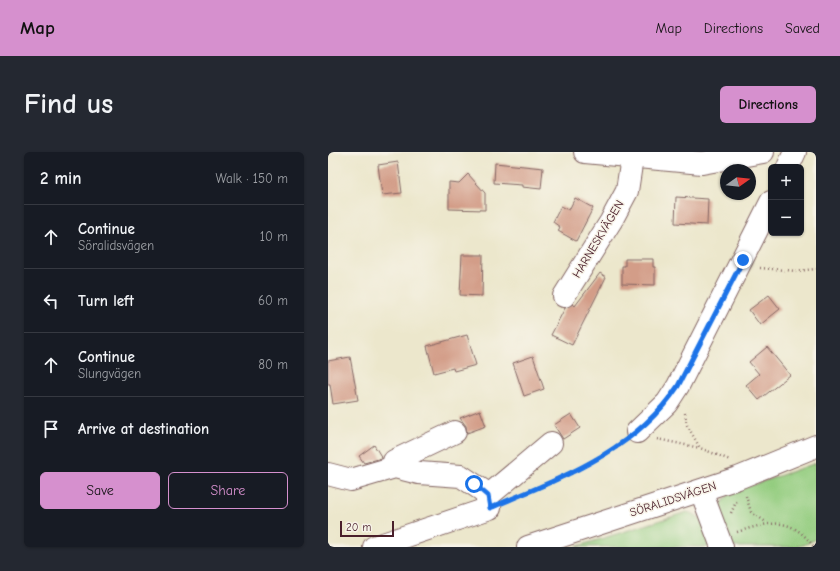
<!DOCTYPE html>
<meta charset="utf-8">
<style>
:root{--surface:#171b24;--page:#242831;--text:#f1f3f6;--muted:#9ea1a6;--line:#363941;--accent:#d690ce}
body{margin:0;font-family:"Comic Neue",sans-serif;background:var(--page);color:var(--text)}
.controls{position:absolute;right:12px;top:12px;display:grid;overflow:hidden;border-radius:6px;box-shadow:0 1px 3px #0004}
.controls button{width:36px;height:36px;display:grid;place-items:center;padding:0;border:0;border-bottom:1px solid var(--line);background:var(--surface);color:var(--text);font:20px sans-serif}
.compass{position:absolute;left:392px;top:12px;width:36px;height:36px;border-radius:50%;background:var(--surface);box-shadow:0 1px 3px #0004;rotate:75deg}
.scale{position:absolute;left:12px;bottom:10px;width:54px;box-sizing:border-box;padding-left:4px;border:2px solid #4a1f2b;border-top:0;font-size:11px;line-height:14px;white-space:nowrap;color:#4a1f2b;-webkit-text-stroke:3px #f7f3e8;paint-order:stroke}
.stop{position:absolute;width:12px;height:12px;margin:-9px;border:3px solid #1a73e8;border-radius:50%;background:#fff}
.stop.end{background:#1a73e8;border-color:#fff;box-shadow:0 1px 4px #0008}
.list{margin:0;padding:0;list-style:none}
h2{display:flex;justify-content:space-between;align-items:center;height:52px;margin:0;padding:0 16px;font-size:17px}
h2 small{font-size:13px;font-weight:400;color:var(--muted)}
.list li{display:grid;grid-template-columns:26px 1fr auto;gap:12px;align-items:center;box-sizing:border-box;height:64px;padding:0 16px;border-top:1px solid var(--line)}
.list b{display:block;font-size:15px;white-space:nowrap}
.list p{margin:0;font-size:13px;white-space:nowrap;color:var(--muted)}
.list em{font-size:13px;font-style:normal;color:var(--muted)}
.actions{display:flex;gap:8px;padding:12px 16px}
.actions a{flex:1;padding:9px 0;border:1px solid var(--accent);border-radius:6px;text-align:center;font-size:14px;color:var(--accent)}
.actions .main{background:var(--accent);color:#111}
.icon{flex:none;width:22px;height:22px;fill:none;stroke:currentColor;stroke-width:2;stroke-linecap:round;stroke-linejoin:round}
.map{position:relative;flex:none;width:488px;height:395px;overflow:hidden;border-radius:6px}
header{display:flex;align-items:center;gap:24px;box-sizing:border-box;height:56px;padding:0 20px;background:var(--accent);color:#111}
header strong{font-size:19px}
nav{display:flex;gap:22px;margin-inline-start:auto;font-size:14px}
.intro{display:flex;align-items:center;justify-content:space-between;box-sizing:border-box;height:96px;padding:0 24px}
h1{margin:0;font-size:28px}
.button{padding:10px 18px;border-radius:6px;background:var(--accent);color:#111;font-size:14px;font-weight:700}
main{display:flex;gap:24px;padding:0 24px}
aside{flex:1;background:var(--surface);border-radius:6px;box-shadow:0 1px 3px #0004}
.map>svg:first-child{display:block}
.green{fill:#94cd80;stroke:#6f7656}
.building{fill:#d39d88}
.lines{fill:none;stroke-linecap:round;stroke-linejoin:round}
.minor-casing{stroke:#836563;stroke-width:24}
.path{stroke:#836563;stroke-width:2.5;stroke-dasharray:1 3;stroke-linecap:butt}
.minor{stroke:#fff;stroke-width:22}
.route{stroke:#1a73e8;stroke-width:5}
.labels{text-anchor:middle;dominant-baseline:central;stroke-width:3;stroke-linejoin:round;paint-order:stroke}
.street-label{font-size:12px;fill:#4a1f2b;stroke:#f7f3e8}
</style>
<header>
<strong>Map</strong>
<nav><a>Map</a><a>Directions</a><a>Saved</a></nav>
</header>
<div class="intro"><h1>Find us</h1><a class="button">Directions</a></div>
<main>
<aside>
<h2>2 min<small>Walk · 150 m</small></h2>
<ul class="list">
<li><svg class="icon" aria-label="ahead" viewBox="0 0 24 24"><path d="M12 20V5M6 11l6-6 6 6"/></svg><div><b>Continue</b><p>Söralidsvägen</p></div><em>10 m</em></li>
<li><svg class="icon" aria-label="left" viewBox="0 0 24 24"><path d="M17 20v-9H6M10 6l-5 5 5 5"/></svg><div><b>Turn left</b></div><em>60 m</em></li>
<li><svg class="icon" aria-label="ahead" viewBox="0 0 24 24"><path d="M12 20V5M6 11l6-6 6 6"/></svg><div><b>Continue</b><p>Slungvägen</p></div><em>80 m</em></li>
<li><svg class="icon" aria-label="arrive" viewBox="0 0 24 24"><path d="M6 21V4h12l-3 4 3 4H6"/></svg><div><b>Arrive at destination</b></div></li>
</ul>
<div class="actions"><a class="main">Save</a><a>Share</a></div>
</aside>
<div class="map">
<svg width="488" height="395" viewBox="0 0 488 395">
<rect width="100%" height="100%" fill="#f7f3e8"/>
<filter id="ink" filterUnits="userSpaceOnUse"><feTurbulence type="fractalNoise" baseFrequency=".025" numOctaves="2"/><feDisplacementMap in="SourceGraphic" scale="8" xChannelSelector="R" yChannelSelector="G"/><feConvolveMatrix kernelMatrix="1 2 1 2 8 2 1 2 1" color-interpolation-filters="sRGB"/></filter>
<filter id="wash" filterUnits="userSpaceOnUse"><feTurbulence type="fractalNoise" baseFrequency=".012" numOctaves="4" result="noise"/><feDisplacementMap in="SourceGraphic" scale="16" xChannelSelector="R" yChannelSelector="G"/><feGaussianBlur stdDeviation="0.9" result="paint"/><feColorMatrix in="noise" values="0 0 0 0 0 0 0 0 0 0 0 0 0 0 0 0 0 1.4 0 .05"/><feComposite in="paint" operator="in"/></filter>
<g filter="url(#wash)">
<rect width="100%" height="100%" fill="#ece7cc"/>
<!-- green -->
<g class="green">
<path d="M488,311V387L476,393L466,395H403L387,359L402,341Z"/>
<path d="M359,360C379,365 380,378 386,395H247Z"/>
</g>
<g id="blocks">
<!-- building -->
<g class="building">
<path d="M70,10L74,41L54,43L50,13Z"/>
<path d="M167,11L215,16L213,37L194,35V33L166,31Z"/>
<path d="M140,22L157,41V58L121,57V30L131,31Z"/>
<path d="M348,45L380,47L379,73L347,71Z"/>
<path d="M247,46L265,56L248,89L230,79L232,75L225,70L233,54L241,58Z"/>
<path d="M134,103H155L154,144L132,143Z"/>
<path d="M297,107H325V115H327V133L294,132V114H297Z"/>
<path d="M272,121L278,125L244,193L223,183L237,156L245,152L247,154Z"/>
<path d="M441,143L452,157L432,173L421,158Z"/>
<path d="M139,183L148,213L126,219L125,216L106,221L99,194Z"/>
<path d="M439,195L462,223L431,248L418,233L431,222L421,210Z"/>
<path d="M205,204L216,237L196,244L185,211Z"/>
<path d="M22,205L30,248L5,252L2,232H0V209Z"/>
<path d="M152,258L158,274L139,281L138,274L132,266Z"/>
<path d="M243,262L252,276L235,287L226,273Z"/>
<path d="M46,293L54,306L36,311L31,304Z"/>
</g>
</g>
</g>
<g filter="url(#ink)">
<use href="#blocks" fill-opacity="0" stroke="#836563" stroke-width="1"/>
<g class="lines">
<defs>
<g id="minor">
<path d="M257,0L374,11L435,0"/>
<path d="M460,15L467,0"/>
<path d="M236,144L283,69L299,39L304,6"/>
<path d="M309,280L339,251L350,234L443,50"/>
<path d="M67,315L66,309L127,280"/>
<path d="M0,322L23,328L67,315L91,321L133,324L157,340L162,356L46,395"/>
<path d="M373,339L394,395"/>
<path d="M160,344L223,291"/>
<path d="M200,395L410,326L488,294"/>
</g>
</defs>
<!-- minor casing -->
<use href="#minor" class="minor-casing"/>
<!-- path -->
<g class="path">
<path d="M432,116L469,119L488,117"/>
<path d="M357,261L359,273L372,296L402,308"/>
<path d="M329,287L372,296"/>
<path d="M195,342L246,320L294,292"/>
<path d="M418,344L423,360L438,370"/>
<path d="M403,361L409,348"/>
<path d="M409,380C442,370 462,363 486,395"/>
</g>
<!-- minor -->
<use href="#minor" class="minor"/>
</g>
</g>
<g class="lines" filter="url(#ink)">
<!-- route -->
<path class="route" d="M146,332L160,344L162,356C233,326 306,300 350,234L415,108"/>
</g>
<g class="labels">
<!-- street labels -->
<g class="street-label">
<text transform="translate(270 87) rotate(-59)">HARNESKVÄGEN</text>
<text transform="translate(345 347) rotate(-18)">SÖRALIDSVÄGEN</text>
</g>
</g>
</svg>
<div class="controls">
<button>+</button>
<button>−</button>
</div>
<svg class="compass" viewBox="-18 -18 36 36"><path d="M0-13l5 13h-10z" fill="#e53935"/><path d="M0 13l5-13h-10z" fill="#9ea1a6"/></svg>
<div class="scale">20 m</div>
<div class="stop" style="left:146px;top:332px"></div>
<div class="stop end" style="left:415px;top:108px"></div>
</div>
</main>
